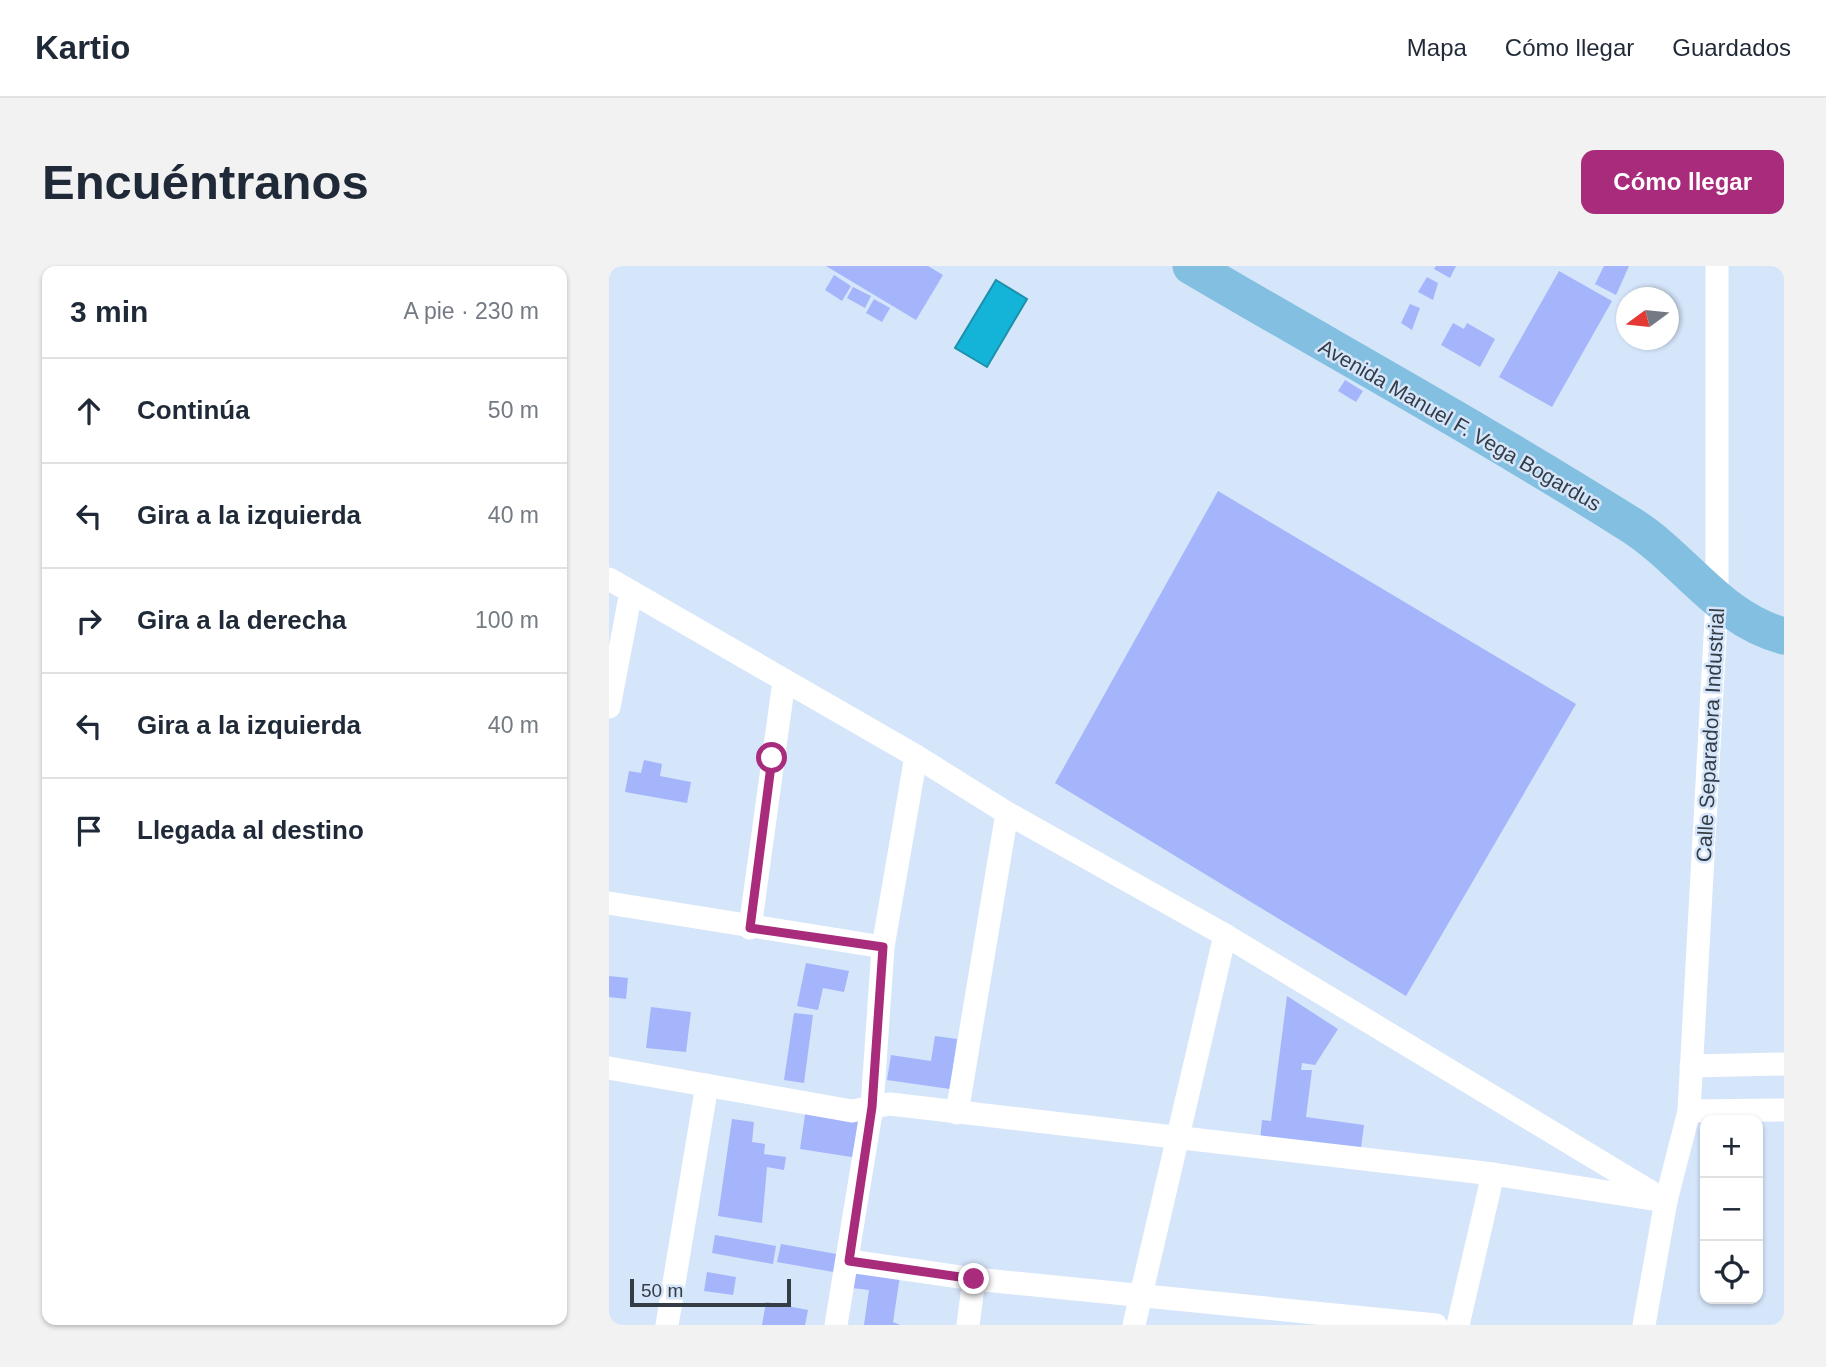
<!DOCTYPE html>
<html lang="es">
<meta charset="utf-8">
<style>
:root{--surface:#fff;--page:#f2f2f3;--text:#1f2937;--muted:#747a83;--line:#e0e1e3;--accent:#a82b7c}
body{margin:0;font-family:Helvetica,sans-serif;background:var(--page);color:var(--text)}
.controls{position:absolute;right:21px;bottom:21px;display:grid;overflow:hidden;border-radius:14px;box-shadow:0 2px 5px #0004}
.controls button{width:63px;height:63px;display:grid;place-items:center;padding:0;border:0;border-bottom:2px solid var(--line);background:var(--surface);color:var(--text);font:35px sans-serif}
.compass{position:absolute;left:1007px;top:21px;width:63px;height:63px;border-radius:50%;background:var(--surface);box-shadow:0 2px 5px #0004;rotate:255deg}
.scale{position:absolute;left:21px;bottom:18px;width:161px;box-sizing:border-box;padding-left:7px;border:4px solid #343c46;border-top:0;font-size:19px;line-height:24px;white-space:nowrap;color:#343c46;-webkit-text-stroke:5px #d5e5fa;paint-order:stroke}
.stop{position:absolute;width:21px;height:21px;margin:-16px;border:5px solid #a82b7c;border-radius:50%;background:#fff}
.stop.end{background:#a82b7c;border-color:#fff;box-shadow:0 2px 7px #0008}
.list{margin:0;padding:0;list-style:none}
h2{display:flex;justify-content:space-between;align-items:center;height:91px;margin:0;padding:0 28px;font-size:30px}
h2 small{font-size:23px;font-weight:400;color:var(--muted)}
.list li{display:grid;grid-template-columns:46px 1fr auto;gap:21px;align-items:center;box-sizing:border-box;height:105px;padding:0 28px;border-top:2px solid var(--line)}
.list b{display:block;font-size:26px;white-space:nowrap}
.list em{font-size:23px;font-style:normal;color:var(--muted)}
.icon{flex:none;width:38px;height:38px;fill:none;stroke:currentColor;stroke-width:2;stroke-linecap:round;stroke-linejoin:round}
.map{position:relative;flex:none;width:1175px;height:1059px;overflow:hidden;border-radius:14px}
header{display:flex;align-items:center;gap:42px;box-sizing:border-box;height:98px;padding:0 35px;background:var(--surface);border-bottom:2px solid var(--line)}
header strong{font-size:33px}
nav{display:flex;gap:38px;margin-inline-start:auto;font-size:24px}
.intro{display:flex;align-items:center;justify-content:space-between;box-sizing:border-box;height:168px;padding:0 42px}
h1{margin:0;font-size:49px}
.button{padding:18px 32px;border-radius:14px;background:var(--accent);color:#fff;font-size:24px;font-weight:700}
main{display:flex;gap:42px;padding:0 42px}
aside{flex:1;background:var(--surface);border-radius:14px;box-shadow:0 2px 5px #0004}
.map>svg:first-child{display:block}
.water{fill:#13b4d8;stroke:#1d90ac;stroke-width:2}
.building{fill:#a4b5fb}
.lines{fill:none;stroke-linecap:round;stroke-linejoin:round}
.street{stroke:#fff;stroke-width:23}
.primary{stroke:#82bfe0;stroke-width:37}
.route{stroke:#a82b7c;stroke-width:9}
.labels{text-anchor:middle;dominant-baseline:central;stroke-width:5;stroke-linejoin:round;paint-order:stroke}
.street-label{font-size:21px;fill:#343c46;stroke:#d5e5fa}
</style>
<header>
<strong>Kartio</strong>
<nav><a>Mapa</a><a>Cómo llegar</a><a>Guardados</a></nav>
</header>
<div class="intro"><h1>Encuéntranos</h1><a class="button">Cómo llegar</a></div>
<main>
<aside>
<h2>3 min<small>A pie · 230 m</small></h2>
<ul class="list">
<li><svg class="icon" aria-label="ahead" viewBox="0 0 24 24"><path d="M12 20V5M6 11l6-6 6 6"/></svg><div><b>Continúa</b></div><em>50 m</em></li>
<li><svg class="icon" aria-label="left" viewBox="0 0 24 24"><path d="M17 20v-9H6M10 6l-5 5 5 5"/></svg><div><b>Gira a la izquierda</b></div><em>40 m</em></li>
<li><svg class="icon" aria-label="right" viewBox="0 0 24 24"><path d="M7 20v-9h11M14 6l5 5-5 5"/></svg><div><b>Gira a la derecha</b></div><em>100 m</em></li>
<li><svg class="icon" aria-label="left" viewBox="0 0 24 24"><path d="M17 20v-9H6M10 6l-5 5 5 5"/></svg><div><b>Gira a la izquierda</b></div><em>40 m</em></li>
<li><svg class="icon" aria-label="arrive" viewBox="0 0 24 24"><path d="M6 21V4h12l-3 4 3 4H6"/></svg><div><b>Llegada al destino</b></div></li>
</ul>
</aside>
<div class="map">
<svg width="1175" height="1059" viewBox="0 0 1175 1059">
<rect width="100%" height="100%" fill="#d5e5fa"/>
<!-- water -->
<path class="water" d="M387,14L418,33L378,101L346,82Z"/>
<!-- building -->
<g class="building">
<path d="M217,0H319L334,9L307,54Z"/>
<path d="M827,0H847L841,12L825,3Z"/>
<path d="M995,0H1020L1007,29L986,18Z"/>
<path d="M950,5L1003,35L943,141L890,111Z"/>
<path d="M225,9L242,20L233,35L216,24Z"/>
<path d="M818,11L829,17L824,34L809,26Z"/>
<path d="M244,21L262,30L256,42L238,32Z"/>
<path d="M265,33L281,42L273,56L257,47Z"/>
<path d="M801,38L811,42L803,64L792,57Z"/>
<path d="M844,57L855,63L858,57L886,73L871,101L832,79Z"/>
<path d="M736,114L754,125L747,136L729,125Z"/>
<path d="M609,225L967,438L797,730L446,517Z"/>
<path d="M35,494L53,498L51,510L82,516L78,537L16,526L20,505L32,507Z"/>
<path d="M197,697L240,705L235,726L214,722L209,744L188,740Z"/>
<path d="M0,710L19,712L17,733L0,731Z"/>
<path d="M678,730L729,763L706,799L693,797L692,804H703L697,851L755,859L751,889L651,875L653,854L662,855Z"/>
<path d="M42,741L82,746L77,786L37,782Z"/>
<path d="M185,747L204,749L195,817L175,814Z"/>
<path d="M326,770L348,773L341,823L278,814L282,789L322,795Z"/>
<path d="M197,842L255,851L249,892L191,883Z"/>
<path d="M123,853L145,856L143,876L156,878L155,888L177,891L175,904L158,901L153,957L109,950Z"/>
<path d="M106,969L167,980L164,998L103,987Z"/>
<path d="M172,978L233,989L230,1007L168,996Z"/>
<path d="M245,1003L291,1010L284,1056L291,1059H255L260,1024L243,1022Z"/>
<path d="M98,1006L127,1011L124,1029L95,1025Z"/>
<path d="M157,1036L199,1044L196,1059H153Z"/>
</g>
<g class="lines">
<!-- street -->
<g class="street">
<path d="M0,313L307,490L398,547L616,669L1057,935"/>
<path d="M0,441L22,326"/>
<path d="M0,637L274,681"/>
<path d="M141,662L175,415"/>
<path d="M1082,800L1175,798"/>
<path d="M0,802L243,845L281,838L884,908L1043,933"/>
<path d="M1080,845L1175,844"/>
<path d="M348,847L398,547"/>
<path d="M240,995L365,1013L827,1059"/>
<path d="M58,1059L98,819"/>
<path d="M227,1059L263,841L274,681L307,490"/>
<path d="M359,1059L365,1013"/>
<path d="M525,1059L616,669"/>
<path d="M849,1059L884,908"/>
<path d="M1035,1059L1057,935L1080,845L1108,335V0"/>
</g>
<!-- primary -->
<path class="primary" d="M582,0C728,86 878,168 1022,259C1076,293 1110,353 1175,370"/>
</g>
<g class="lines">
<!-- route -->
<path class="route" d="M163,492L141,662L274,681L263,841L240,995L365,1013"/>
</g>
<g class="labels">
<!-- street labels -->
<g class="street-label">
<text transform="translate(851 159) rotate(30)">Avenida Manuel F. Vega Bogardus</text>
<text transform="translate(1101 469) rotate(-87)">Calle Separadora Industrial</text>
</g>
</g>
</svg>
<div class="controls">
<button>+</button>
<button>−</button>
<button><svg class="icon" aria-label="locate" viewBox="0 0 24 24"><circle cx="12" cy="12" r="6"/><path d="M12 2v4M12 18v4M2 12h4M18 12h4"/></svg></button>
</div>
<svg class="compass" viewBox="-18 -18 36 36"><path d="M0-13l5 13h-10z" fill="#e53935"/><path d="M0 13l5-13h-10z" fill="#747a83"/></svg>
<div class="scale">50 m</div>
<div class="stop" style="left:163px;top:492px"></div>
<div class="stop end" style="left:365px;top:1013px"></div>
</div>
</main>
